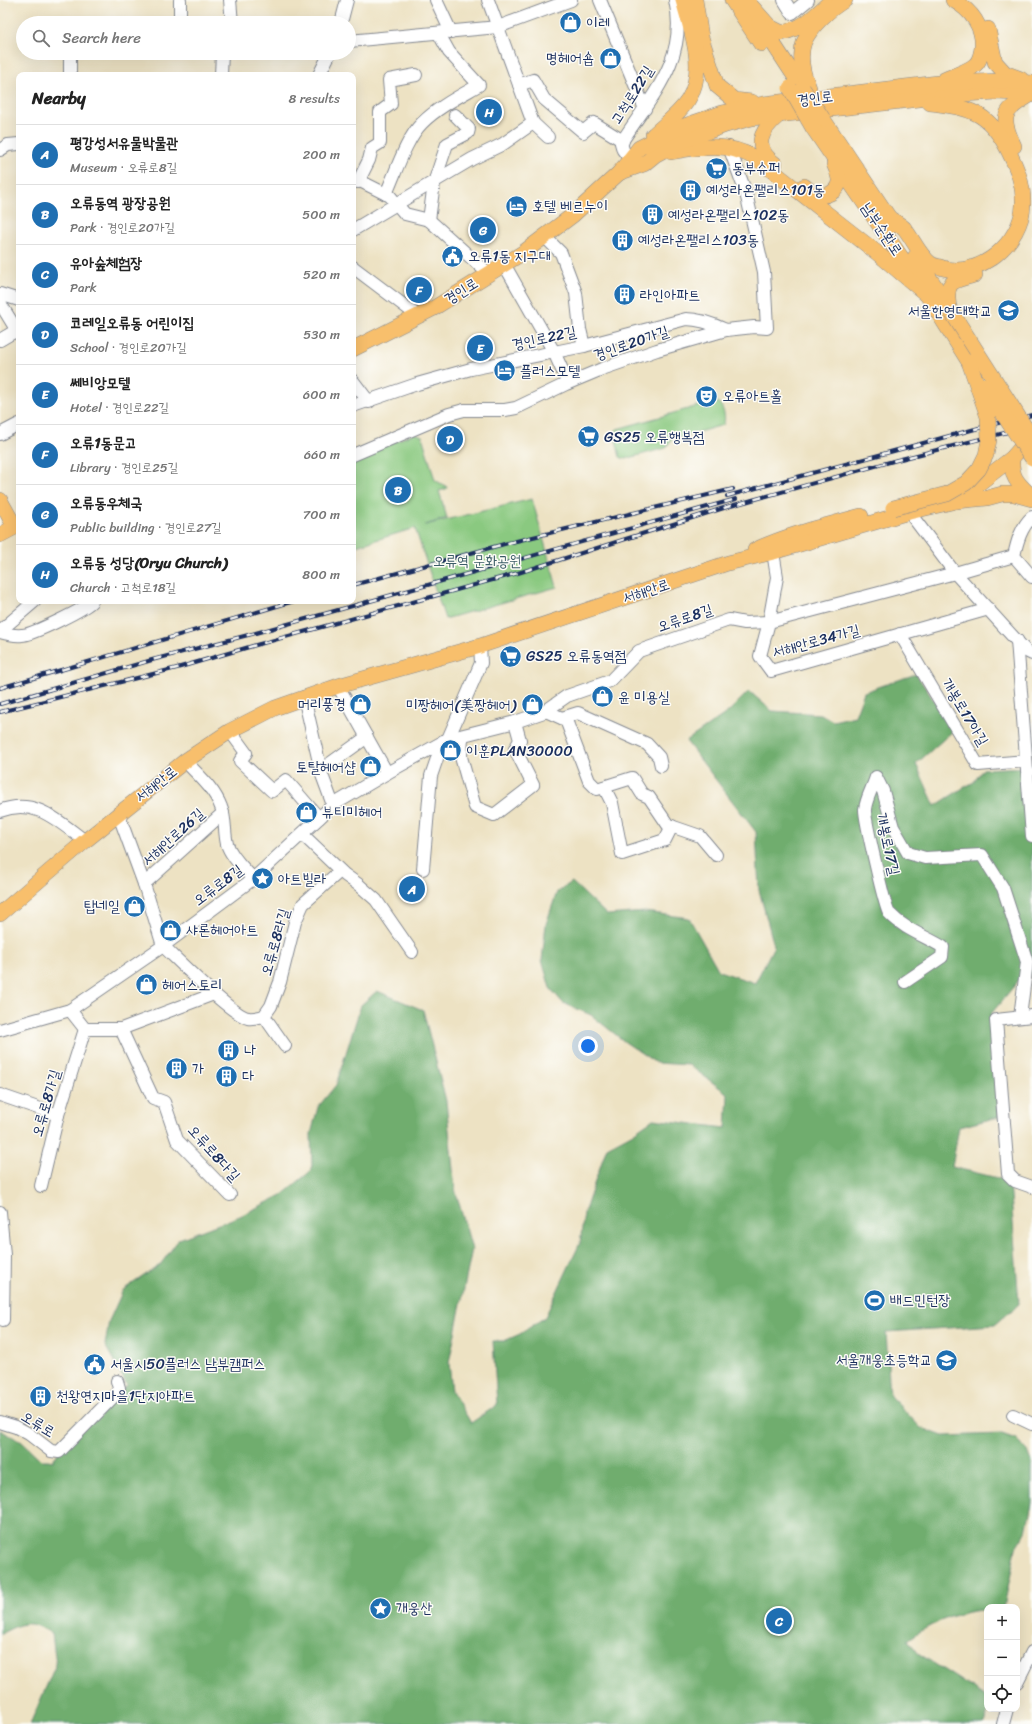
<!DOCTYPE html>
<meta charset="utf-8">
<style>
:root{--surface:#fff;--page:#f2f2f2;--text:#222;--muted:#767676;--line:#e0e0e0;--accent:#1f6fb2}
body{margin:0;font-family:Sriracha,"LXGW WenKai TC","Poor Story",sans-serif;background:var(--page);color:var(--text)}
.controls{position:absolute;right:12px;bottom:12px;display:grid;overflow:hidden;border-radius:8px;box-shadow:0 4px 16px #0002}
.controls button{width:36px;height:36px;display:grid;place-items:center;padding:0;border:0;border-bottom:1px solid var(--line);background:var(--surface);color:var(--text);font:20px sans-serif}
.you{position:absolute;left:588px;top:1046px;width:14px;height:14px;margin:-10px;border:3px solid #fff;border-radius:50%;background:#1a73e8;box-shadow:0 0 0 6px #1a73e833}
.badge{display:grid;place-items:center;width:26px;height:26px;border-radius:50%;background:var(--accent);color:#fff;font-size:13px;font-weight:700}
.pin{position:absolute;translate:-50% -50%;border:2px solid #fff;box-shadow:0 1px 4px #0006}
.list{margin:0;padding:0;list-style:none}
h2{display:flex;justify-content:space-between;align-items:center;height:52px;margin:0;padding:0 16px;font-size:17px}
h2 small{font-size:13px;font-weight:400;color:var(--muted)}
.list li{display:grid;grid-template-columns:26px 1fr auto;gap:12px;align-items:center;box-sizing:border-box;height:60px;padding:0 16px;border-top:1px solid var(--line)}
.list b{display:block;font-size:15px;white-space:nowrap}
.list p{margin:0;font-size:13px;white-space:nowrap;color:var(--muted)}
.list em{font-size:13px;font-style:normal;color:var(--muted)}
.icon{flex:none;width:22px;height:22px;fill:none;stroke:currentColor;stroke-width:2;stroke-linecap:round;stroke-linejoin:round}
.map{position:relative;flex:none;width:1032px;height:1724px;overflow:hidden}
.search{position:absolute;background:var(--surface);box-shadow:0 4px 16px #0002;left:16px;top:16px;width:340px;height:44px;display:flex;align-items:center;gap:10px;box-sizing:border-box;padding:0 14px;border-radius:22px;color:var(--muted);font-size:15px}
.panel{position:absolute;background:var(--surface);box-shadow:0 4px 16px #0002;left:16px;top:72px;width:340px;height:532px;border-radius:8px}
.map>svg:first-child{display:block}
.green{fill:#8ac980;stroke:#527c6f}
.forest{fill:#6fad6e;stroke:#456e66}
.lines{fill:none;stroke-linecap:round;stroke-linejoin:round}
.minor-casing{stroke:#848890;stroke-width:14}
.major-casing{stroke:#848890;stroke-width:16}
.minor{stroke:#fff;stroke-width:12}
.major{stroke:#f8bf6c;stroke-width:15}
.rail-casing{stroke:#1b2f5e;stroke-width:4}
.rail{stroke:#fdfcf7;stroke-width:2.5;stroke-dasharray:8;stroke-linecap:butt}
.major-bridge-casing{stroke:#848890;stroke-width:16;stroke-linecap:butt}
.major-bridge{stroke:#f8bf6c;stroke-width:15}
.labels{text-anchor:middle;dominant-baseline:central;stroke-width:3;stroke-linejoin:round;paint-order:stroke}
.poi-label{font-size:15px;fill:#1b2f5e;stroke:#fdfcf7;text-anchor:start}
.street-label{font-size:15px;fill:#1b2f5e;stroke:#fdfcf7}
.park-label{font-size:15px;fill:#3c5d68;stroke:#fdfcf7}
</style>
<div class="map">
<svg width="1032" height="1724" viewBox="0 0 1032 1724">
<rect width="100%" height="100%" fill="#fdfcf7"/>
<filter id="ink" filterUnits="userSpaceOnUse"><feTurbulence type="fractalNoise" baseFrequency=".025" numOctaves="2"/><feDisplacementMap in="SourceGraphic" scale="8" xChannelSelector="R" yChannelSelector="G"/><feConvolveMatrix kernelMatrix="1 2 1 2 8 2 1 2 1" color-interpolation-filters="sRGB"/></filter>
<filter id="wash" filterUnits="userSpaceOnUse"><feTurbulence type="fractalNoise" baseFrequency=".012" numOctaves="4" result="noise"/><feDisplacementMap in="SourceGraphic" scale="16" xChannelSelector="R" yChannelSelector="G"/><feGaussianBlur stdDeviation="0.9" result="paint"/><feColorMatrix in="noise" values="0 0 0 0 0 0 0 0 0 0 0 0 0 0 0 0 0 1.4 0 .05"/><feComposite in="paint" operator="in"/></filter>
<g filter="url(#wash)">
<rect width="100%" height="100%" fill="#ede2c3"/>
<!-- green -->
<g class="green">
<path d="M716,401C723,405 727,418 723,425L671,440L666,448L625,459L620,457L614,432L617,429Z"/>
<path d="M415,433L422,436L435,480L447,487L446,489L439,491L447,518L425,525L532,499L557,587L445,619L415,528L353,547V459Z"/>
</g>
<!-- forest -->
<path class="forest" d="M916,674L954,730L916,764L935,806L963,788L974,782L983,769L1027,767L1032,836V974H1024L991,1014L999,1117L959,1127L952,1167L1010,1181L1019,1304L995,1325L886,1332L890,1396L921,1428L943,1436L1002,1434L1016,1439L1028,1451L1032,1462V1504L1026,1532L1016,1548L1004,1607H987V1610C960,1610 929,1624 908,1640L918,1653L987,1698L988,1709L986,1722L982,1724H30L56,1664L52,1634C29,1619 24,1622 0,1634V1430L22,1442L41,1460H48L53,1461L56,1455L127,1385L105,1345L109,1321L123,1290L160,1265L179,1239L240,1216L282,1195L312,1170L311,1134L318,1107L336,1085L361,1005L377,991L423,1010L446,1101L455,1189L472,1249L449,1363L452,1391L471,1423L497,1405L493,1341H504L520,1334L545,1317L580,1243L584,1213L607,1147L633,1133L653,1119L726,1128L728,1094L689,1065L656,1063L625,1042L591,1015L563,1003L550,988L542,960L546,924L557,892L572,882L607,915L645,912L689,918L719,971L755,983L774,946L759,890L756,832L686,741L728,712L749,691L772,711L821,714L833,721L855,716L864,692Z"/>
</g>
<g filter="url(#ink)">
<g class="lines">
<defs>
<g id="minor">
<path d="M230,0L232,23"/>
<path d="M436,0L451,32"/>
<path d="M600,0L645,109"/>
<path d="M784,0L792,13L808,0"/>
<path d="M180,23V0"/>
<path d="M341,23L347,0"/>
<path d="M349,41L498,27L571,0"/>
<path d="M70,75V53"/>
<path d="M221,75L222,53"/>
<path d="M319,75L330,53"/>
<path d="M519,85L533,80L544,99L583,132L594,123L623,141"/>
<path d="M533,123L548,137"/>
<path d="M0,150L8,145L19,144"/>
<path d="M629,158L623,150L621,143C650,97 689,60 675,0"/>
<path d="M353,182L360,181L390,196L405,214L429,220L489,274"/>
<path d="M358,182L369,160L372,148L380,143V112L391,104L389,80L416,75"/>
<path d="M386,194C396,172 406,139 422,123C438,107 460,96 479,85L449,52L439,34"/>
<path d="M429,220L434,183L447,144L468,133L469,129L455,115"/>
<path d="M353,230L472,159L503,144L533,123L488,0"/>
<path d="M545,237L561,253L576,293L580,329L584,346"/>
<path d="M504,264L554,352L568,383"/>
<path d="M353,267L418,316"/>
<path d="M0,294L19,300"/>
<path d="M0,303L19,334"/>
<path d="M0,340L17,330"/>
<path d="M353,381L369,402"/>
<path d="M353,406L417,384L471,369L584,346L686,319C700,319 713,324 726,330"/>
<path d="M0,434L19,424"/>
<path d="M353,455L449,414L464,410H505L516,408L566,384L602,369L657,350L726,330L754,327L767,328L764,272L746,193L729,147"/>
<path d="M909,512L955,573L1026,651L1032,654"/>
<path d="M1032,517C1021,527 1017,542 1014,556L1032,577"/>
<path d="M773,552L777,577L769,622L760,656L771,671L989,609"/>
<path d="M0,631L35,601"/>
<path d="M0,632C7,634 14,636 22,635C32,635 87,608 92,601"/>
<path d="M900,634L978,765L1026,761"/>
<path d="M1017,640L1032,836"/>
<path d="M338,686L387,773"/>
<path d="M304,697L322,775L333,805"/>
<path d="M546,711L566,720L589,781L597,789L632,778L642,794L649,797L668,825L700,836L716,855"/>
<path d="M562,718L578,713L647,744L659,757L661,766"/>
<path d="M230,731L246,753L240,761L272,791L286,780L319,818"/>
<path d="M462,736L461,757L475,807L494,815L533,785L515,749L520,740L515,722"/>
<path d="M448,739L481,663L480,646"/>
<path d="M185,761C198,775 214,788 221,807C226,819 224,832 227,844C231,857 244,868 253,879"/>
<path d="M321,770L367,737"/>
<path d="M604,787L612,803L622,854L665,840L672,826"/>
<path d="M0,811C35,797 58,821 85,841"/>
<path d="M118,813L144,884L163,946"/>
<path d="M302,834L345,875L359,885L376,900L412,952"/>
<path d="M423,869L431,776L443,741"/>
<path d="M144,884L223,813"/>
<path d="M163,946C178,960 232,1015 248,1018C253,1019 259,1017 264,1016L271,1006L280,982L295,922L303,904L340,871"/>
<path d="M905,982L942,957L943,947C925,936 904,929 889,913C885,908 864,817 865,809C866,799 873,787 876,777L883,791L893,827L908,853L925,858L982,855L1003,888L1027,962L1020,1017"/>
<path d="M70,1010L85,1029H121L214,994"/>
<path d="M264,1016L285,1046"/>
<path d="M1032,1016L996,1020L1008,1174L1015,1181L1032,1187"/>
<path d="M121,1029L153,1098L164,1102L177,1140L230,1195"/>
<path d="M0,1030L70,1010L163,946L253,879L333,805L387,773L448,739L515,722L544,712L567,696L610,681L639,651L729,620L745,623L769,622L955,573L1014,556"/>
<path d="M0,1095L58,1115"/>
<path d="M41,1186L58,1115L85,1029"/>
<path d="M0,1212L4,1255L3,1320"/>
<path d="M1013,1415L1032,1424"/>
<path d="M0,1422L16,1427L29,1434L51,1451L59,1452L118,1392L119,1388L117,1381"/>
<path d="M1017,1682L1032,1652"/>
<path d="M1003,1724L1007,1709"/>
</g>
<g id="major">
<path d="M695,0L701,37L717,86L734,100L752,102"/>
<path d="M732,0L761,44"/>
<path d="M746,0L770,27L782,33C806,27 814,16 832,0"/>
<path d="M759,22L803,89"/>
<path d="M988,29L995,62L1005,73L1021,79"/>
<path d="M944,80C954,75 967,72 975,65C980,61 981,54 982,48C984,27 971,10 953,0"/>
<path d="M809,88C807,82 804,76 803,70C801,62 801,50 804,42C811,26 830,9 845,0"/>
<path d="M823,119L894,225"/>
<path d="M813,128L927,295L969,362"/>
<path d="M653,135C665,124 679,114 688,100C707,70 691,30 683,0"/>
<path d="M1014,146C999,115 1004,110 1032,94"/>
<path d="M671,152C705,146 724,142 756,158L876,252L927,295"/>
<path d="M775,164C752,147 760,131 779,115"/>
<path d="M619,173L644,164L655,155L679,142L726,125L752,118L964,94L997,92L1032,94"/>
<path d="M804,186C807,188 810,192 814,194C824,199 840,192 839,179C838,174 836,168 834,164"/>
<path d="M889,218C894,221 900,224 904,228C913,239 919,255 931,264C934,266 939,266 943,268C979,279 1022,242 1023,205C1024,185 1017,168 1008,150C1001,136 990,120 975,113C961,106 945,105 930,103"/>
<path d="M915,257L948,305"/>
<path d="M949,308C945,281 951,281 975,275"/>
<path d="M353,349L434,308L524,252L573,215L619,173L639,148L681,127L722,113L763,104L938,83L1004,81L1032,83"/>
<path d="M1032,444L1019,450L1012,458C1011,479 1018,483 1032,497"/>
<path d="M0,500L15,527"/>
<path d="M956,501L1012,458"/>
<path d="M0,535L19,525"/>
<path d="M755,550C789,534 825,526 861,516"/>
<path d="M0,914L85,841L185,761L230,731L275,708L338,686L480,646L728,563L773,552L909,512L956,501L987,498L1002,494H1014L1032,499"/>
</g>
</defs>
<!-- minor casing -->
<use href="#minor" class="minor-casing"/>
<!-- major casing -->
<use href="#major" class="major-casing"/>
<!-- minor -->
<use href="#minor" class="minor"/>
<!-- major -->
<use href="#major" class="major"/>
<defs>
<g id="rail">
<path d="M727,496L990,425L1032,415"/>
<path d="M353,585L508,543L733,489"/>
<path d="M0,688L294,601"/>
<path d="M0,704L152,660L252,634L736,499"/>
<path d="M0,712L177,668L256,645L518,573L727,507L897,460L1032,426"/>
</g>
</defs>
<!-- rail casing -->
<use href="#rail" class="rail-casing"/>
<!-- rail -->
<use href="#rail" class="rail"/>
<defs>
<g id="major-bridge">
<path d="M790,88L813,128"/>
<path d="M803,89L823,119"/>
<path d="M949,308L1032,438"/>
<path d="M984,385L1032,458"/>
<path d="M893,508L947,494L966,483L979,469L986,455L989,440L988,417L969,362"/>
</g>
</defs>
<!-- major-bridge casing -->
<use href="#major-bridge" class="major-bridge-casing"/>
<!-- major-bridge -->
<use href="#major-bridge" class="major-bridge"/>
</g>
</g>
<!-- icons -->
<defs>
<symbol id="shop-disc" viewBox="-11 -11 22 22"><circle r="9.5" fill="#1f6fb2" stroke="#fdfcf7"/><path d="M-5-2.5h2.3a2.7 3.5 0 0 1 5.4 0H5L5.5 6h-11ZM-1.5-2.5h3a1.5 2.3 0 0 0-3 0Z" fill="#fff"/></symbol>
<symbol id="supermarket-disc" viewBox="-11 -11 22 22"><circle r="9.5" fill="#1f6fb2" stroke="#fdfcf7"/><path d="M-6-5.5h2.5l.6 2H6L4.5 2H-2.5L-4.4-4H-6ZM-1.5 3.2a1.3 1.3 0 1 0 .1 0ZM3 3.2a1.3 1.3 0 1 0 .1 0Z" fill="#fff"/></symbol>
<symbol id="building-disc" viewBox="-11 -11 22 22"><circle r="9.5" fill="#1f6fb2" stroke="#fdfcf7"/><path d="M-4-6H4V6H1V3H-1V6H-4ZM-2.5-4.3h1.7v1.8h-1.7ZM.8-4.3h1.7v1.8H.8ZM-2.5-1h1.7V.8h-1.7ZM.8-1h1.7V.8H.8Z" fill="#fff"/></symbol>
<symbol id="hotel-disc" viewBox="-11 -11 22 22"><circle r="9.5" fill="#1f6fb2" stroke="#fdfcf7"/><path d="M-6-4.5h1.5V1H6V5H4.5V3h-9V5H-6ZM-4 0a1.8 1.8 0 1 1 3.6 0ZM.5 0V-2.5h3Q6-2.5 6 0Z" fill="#fff"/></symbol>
<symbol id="civic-disc" viewBox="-11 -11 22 22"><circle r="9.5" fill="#1f6fb2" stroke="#fdfcf7"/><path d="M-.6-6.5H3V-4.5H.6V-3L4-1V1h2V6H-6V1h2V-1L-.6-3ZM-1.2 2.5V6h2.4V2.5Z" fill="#fff"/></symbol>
<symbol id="university-disc" viewBox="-11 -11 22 22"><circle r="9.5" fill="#1f6fb2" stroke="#fdfcf7"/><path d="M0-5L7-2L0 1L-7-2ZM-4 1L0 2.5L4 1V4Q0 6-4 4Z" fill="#fff"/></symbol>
<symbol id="theatre-disc" viewBox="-11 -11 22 22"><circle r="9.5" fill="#1f6fb2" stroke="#fdfcf7"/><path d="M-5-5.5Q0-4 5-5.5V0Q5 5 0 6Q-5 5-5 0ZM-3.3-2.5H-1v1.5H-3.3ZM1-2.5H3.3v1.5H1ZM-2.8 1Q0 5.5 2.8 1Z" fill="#fff"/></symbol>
<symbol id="sight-disc" viewBox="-11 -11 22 22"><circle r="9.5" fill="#1f6fb2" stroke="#fdfcf7"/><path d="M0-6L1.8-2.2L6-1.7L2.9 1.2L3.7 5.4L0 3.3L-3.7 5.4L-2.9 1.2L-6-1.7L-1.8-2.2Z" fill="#fff"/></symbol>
<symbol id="stadium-disc" viewBox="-11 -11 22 22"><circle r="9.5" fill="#1f6fb2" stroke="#fdfcf7"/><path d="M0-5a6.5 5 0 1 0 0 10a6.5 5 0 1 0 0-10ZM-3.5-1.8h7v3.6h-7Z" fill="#fff"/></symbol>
<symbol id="school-disc" viewBox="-11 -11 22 22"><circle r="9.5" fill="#1f6fb2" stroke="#fdfcf7"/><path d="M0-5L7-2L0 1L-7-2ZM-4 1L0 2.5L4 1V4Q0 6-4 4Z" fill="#fff"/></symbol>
</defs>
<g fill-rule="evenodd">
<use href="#shop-disc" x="558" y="10" width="25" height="25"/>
<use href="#shop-disc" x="598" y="46" width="25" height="25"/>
<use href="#supermarket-disc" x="704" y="156" width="25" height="25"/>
<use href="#building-disc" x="678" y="178" width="25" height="25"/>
<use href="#hotel-disc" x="504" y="194" width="25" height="25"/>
<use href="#building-disc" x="640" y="202" width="25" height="25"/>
<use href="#building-disc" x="610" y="228" width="25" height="25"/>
<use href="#civic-disc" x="440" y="244" width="25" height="25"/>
<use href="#building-disc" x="612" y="282" width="25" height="25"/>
<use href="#university-disc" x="996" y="298" width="25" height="25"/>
<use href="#hotel-disc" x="492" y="358" width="25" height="25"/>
<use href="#theatre-disc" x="694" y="384" width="25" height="25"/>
<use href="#supermarket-disc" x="576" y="424" width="25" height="25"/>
<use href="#supermarket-disc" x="498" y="644" width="25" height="25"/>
<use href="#shop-disc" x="590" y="684" width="25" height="25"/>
<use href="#shop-disc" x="348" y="692" width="25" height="25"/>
<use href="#shop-disc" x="520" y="692" width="25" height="25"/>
<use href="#shop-disc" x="438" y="738" width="25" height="25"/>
<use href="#shop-disc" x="358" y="754" width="25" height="25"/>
<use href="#shop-disc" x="294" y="800" width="25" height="25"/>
<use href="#sight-disc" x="250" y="866" width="25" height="25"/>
<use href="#shop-disc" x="122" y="894" width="25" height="25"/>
<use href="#shop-disc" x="158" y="918" width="25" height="25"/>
<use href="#shop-disc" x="134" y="972" width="25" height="25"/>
<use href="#building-disc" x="216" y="1038" width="25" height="25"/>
<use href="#building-disc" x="164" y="1056" width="25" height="25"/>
<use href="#building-disc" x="214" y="1064" width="25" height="25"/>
<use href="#stadium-disc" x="862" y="1288" width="25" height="25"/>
<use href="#school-disc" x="934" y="1348" width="25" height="25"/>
<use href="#civic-disc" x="82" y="1352" width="25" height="25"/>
<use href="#building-disc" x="28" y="1384" width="25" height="25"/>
<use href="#sight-disc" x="368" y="1596" width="25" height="25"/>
</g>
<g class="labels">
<!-- poi labels -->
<g class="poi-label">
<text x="586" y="23">이레</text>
<text x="594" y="58" text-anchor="end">명헤어숍</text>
<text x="732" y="168">동부슈퍼</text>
<text x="706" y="190">예성라온팰리스101동</text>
<text x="532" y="206">호텔 베르누이</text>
<text x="668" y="215">예성라온팰리스102동</text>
<text x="638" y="240">예성라온팰리스103동</text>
<text x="468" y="256">오류1동 지구대</text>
<text x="640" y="295">라인아파트</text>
<text x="992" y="311" text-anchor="end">서울한영대학교</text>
<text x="520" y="371">플러스모텔</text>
<text x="722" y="396">오류아트홀</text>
<text x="604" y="437">GS25 오류행복점</text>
<text x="526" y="656">GS25 오류동역점</text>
<text x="618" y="697">윤 미용실</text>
<text x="346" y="704" text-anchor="end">머리풍경</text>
<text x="516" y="705" text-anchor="end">미짱헤어(美짱헤어)</text>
<text x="466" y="751">이훈PLAN30000</text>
<text x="356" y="767" text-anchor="end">토탈헤어샵</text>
<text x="322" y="812">뷰티미헤어</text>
<text x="278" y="879">아트빌라</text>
<text x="120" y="906" text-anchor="end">탑네일</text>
<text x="186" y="930">샤론헤어아트</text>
<text x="162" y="985">헤어스토리</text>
<text x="244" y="1050">나</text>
<text x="192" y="1069">가</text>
<text x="242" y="1076">다</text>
<text x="890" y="1300">배드민턴장</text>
<text x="932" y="1360" text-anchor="end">서울개웅초등학교</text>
<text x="110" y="1364">서울시50플러스 남부캠퍼스</text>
<text x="56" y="1396">천왕연지마을1단지아파트</text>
<text x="396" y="1608">개웅산</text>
</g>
<!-- street labels -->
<g class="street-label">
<text transform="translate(632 95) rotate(-58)">고척로22길</text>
<text transform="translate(815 98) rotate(-7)">경인로</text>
<text transform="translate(882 229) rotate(56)">남부순환로</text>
<text transform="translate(461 291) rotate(-32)">경인로</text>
<text transform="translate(544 338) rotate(-12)">경인로22길</text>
<text transform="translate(631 343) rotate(-19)">경인로20가길</text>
<text transform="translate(646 591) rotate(-18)">서해안로</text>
<text transform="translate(685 618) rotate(-19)">오류로8길</text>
<text transform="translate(816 641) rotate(-15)">서해안로34가길</text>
<text transform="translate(965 712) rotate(59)">개봉로17아길</text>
<text transform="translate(156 784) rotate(-38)">서해안로</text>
<text transform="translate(173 837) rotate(-42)">서해안로26길</text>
<text transform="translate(888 844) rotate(78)">개봉로17길</text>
<text transform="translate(218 885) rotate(-37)">오류로8길</text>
<text transform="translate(275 942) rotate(-74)">오류로8라길</text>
<text transform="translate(46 1103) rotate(-74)">오류로8가길</text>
<text transform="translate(214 1153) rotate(48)">오류로8다길</text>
<text transform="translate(38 1424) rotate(31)">오류로</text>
</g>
<!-- park labels -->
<g class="park-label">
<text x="477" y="561">오류역 문화공원</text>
</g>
</g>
</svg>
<div class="controls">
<button>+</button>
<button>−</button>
<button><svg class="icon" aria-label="locate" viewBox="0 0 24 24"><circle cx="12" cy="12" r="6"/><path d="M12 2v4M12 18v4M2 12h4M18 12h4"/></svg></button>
</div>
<div class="you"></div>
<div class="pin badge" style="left:412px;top:889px">A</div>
<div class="pin badge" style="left:398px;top:490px">B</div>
<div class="pin badge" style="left:779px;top:1621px">C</div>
<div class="pin badge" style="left:450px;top:439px">D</div>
<div class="pin badge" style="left:480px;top:348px">E</div>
<div class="pin badge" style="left:419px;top:290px">F</div>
<div class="pin badge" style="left:483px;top:230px">G</div>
<div class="pin badge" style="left:489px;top:112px">H</div>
<div class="search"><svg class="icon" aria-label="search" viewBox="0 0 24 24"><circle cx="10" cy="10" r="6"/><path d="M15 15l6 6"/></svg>Search here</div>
<section class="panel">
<h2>Nearby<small>8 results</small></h2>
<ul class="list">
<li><span class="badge">A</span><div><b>평강성서유물박물관</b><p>Museum · 오류로8길</p></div><em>200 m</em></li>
<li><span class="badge">B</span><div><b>오류동역 광장공원</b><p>Park · 경인로20가길</p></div><em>500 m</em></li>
<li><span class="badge">C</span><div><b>유아숲체험장</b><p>Park</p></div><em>520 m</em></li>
<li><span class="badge">D</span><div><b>코레일오류동 어린이집</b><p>School · 경인로20가길</p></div><em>530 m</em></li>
<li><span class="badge">E</span><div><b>쎄비앙모텔</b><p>Hotel · 경인로22길</p></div><em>600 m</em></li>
<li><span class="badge">F</span><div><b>오류1동문고</b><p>Library · 경인로25길</p></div><em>660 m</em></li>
<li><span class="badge">G</span><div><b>오류동우체국</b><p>Public building · 경인로27길</p></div><em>700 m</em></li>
<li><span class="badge">H</span><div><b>오류동 성당(Oryu Church)</b><p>Church · 고척로18길</p></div><em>800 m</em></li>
</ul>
</section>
</div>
